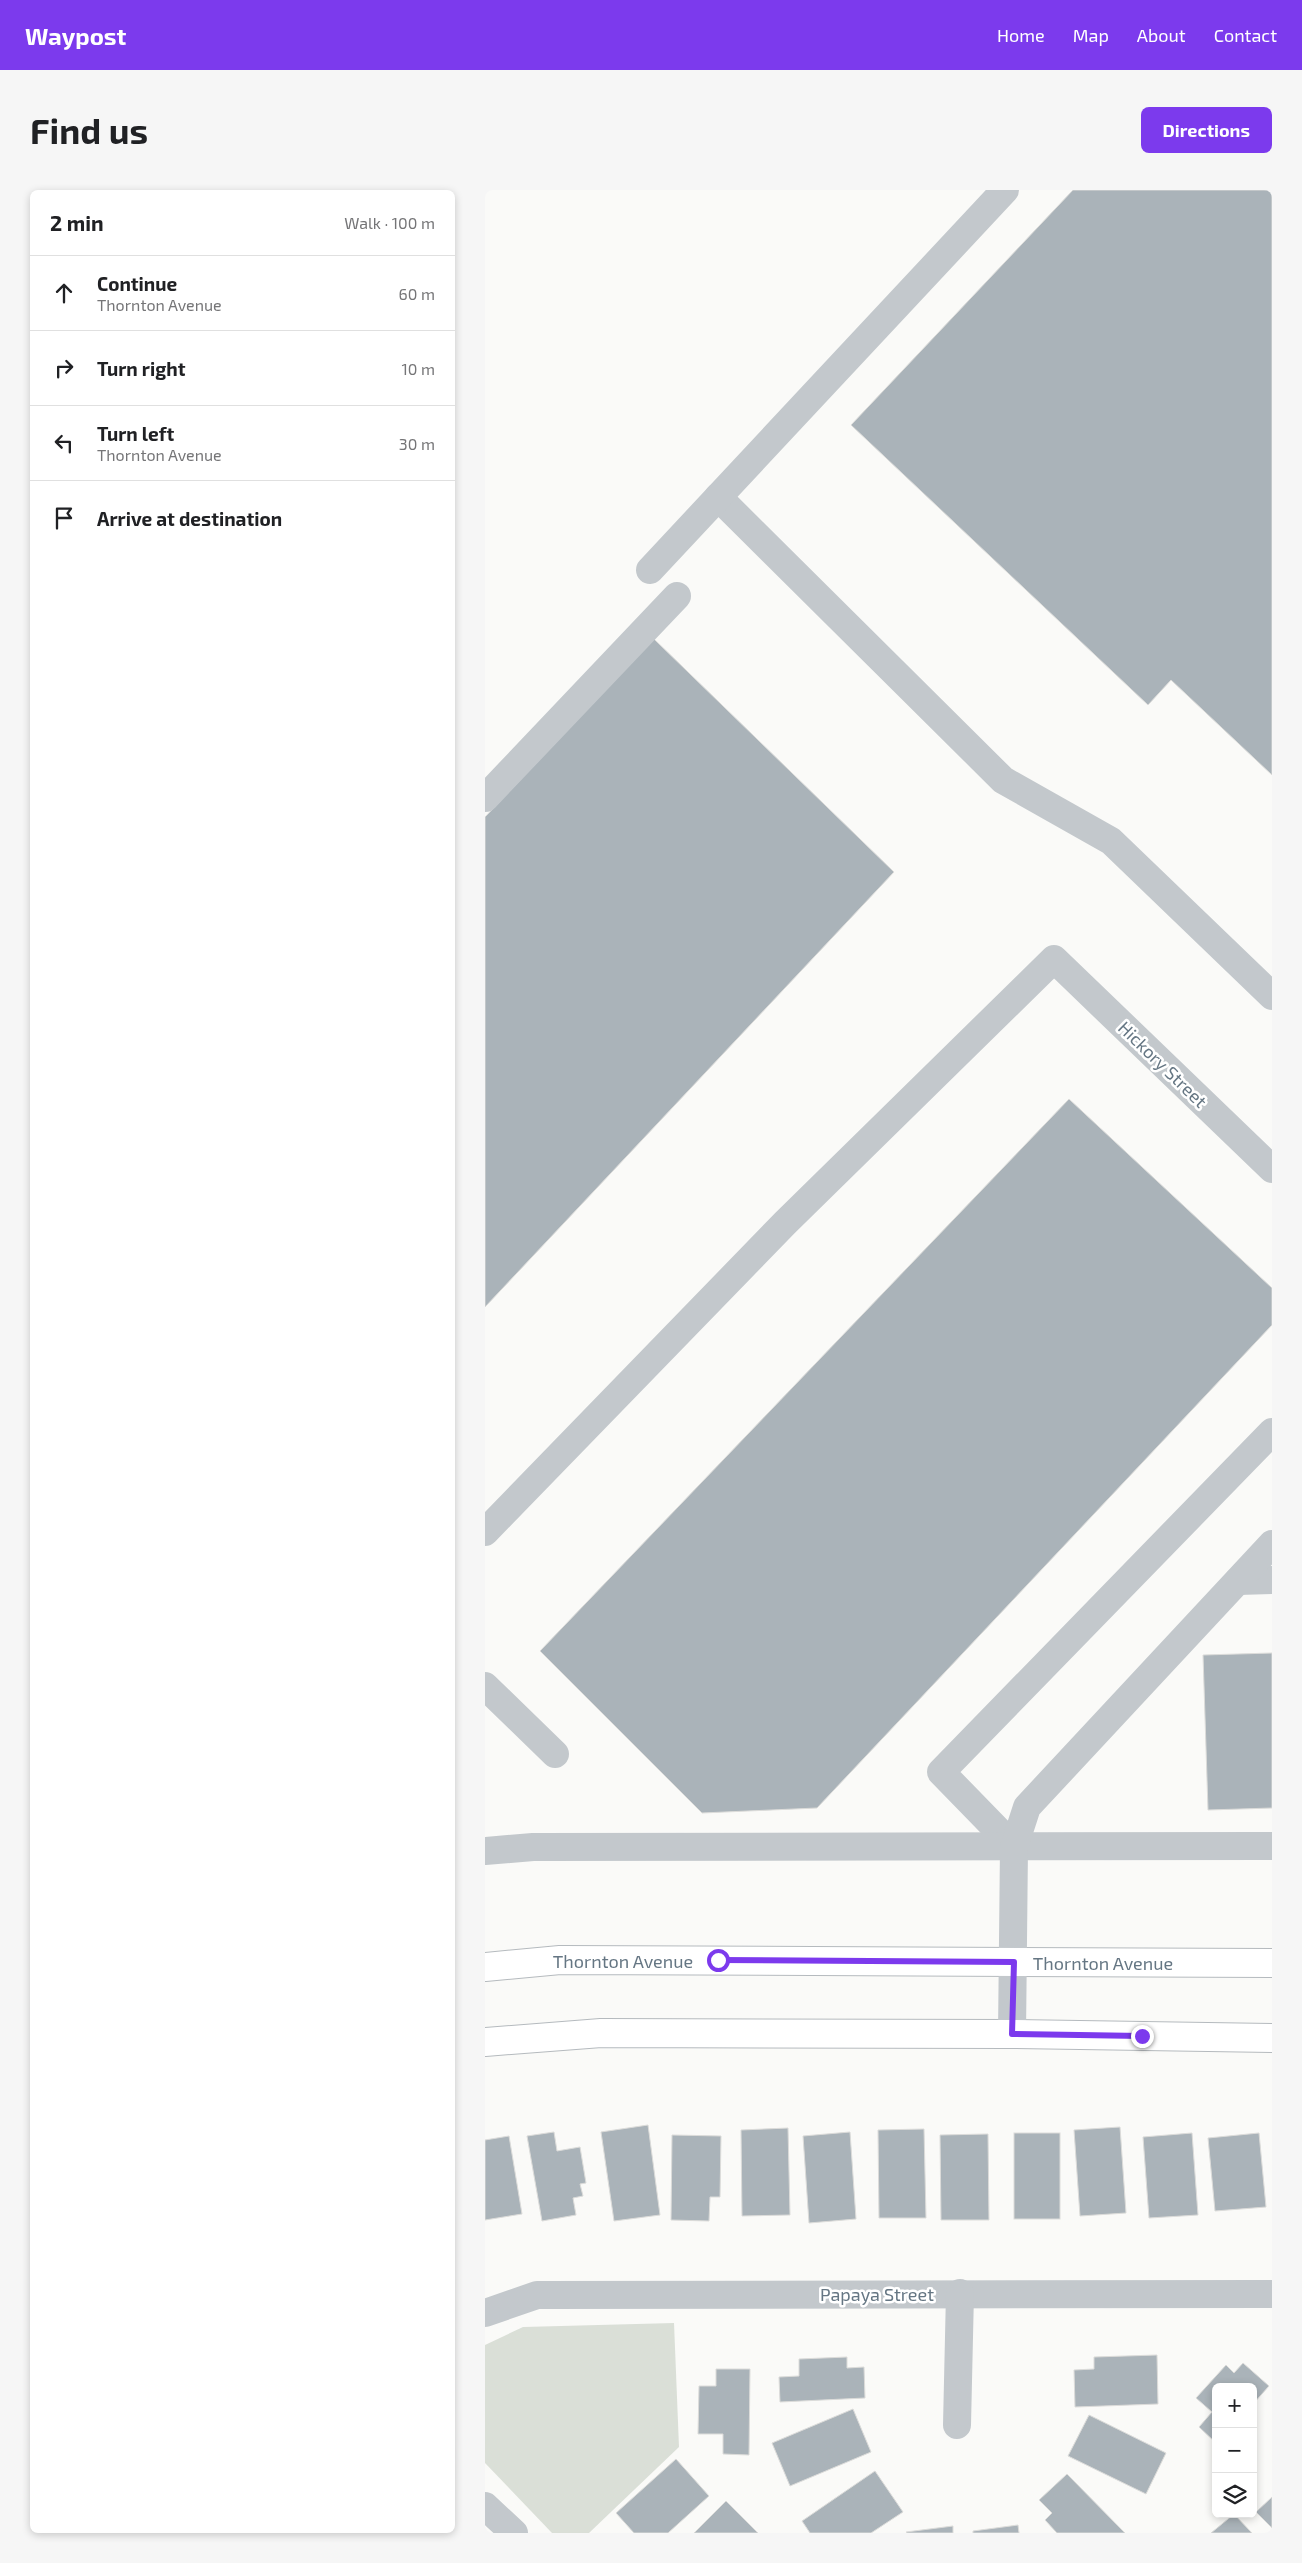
<!DOCTYPE html>
<meta charset="utf-8">
<style>
:root{--surface:#fff;--page:#f6f6f6;--text:#202124;--muted:#757577;--line:#e0e0e0;--accent:#7c3aed}
body{margin:0;font-family:"Exo 2",sans-serif;background:var(--page);color:var(--text)}
.controls{position:absolute;right:15px;bottom:15px;display:grid;overflow:hidden;border-radius:8px;box-shadow:0 2px 8px #0003}
.controls button{width:45px;height:45px;display:grid;place-items:center;padding:0;border:0;border-bottom:1px solid var(--line);background:var(--surface);color:var(--text);font:25px sans-serif}
.stop{position:absolute;width:15px;height:15px;margin:-11px;border:4px solid #7c3aed;border-radius:50%;background:#fff}
.stop.end{background:#7c3aed;border-color:#fff;box-shadow:0 1px 5px #0008}
.list{margin:0;padding:0;list-style:none}
h2{display:flex;justify-content:space-between;align-items:center;height:65px;margin:0;padding:0 20px;font-size:21px}
h2 small{font-size:16px;font-weight:400;color:var(--muted)}
.list li{display:grid;grid-template-columns:32px 1fr auto;gap:15px;align-items:center;box-sizing:border-box;height:75px;padding:0 20px;border-top:1px solid var(--line)}
.list b{display:block;font-size:19px;white-space:nowrap}
.list p{margin:0;font-size:16px;white-space:nowrap;color:var(--muted)}
.list em{font-size:16px;font-style:normal;color:var(--muted)}
.icon{flex:none;width:28px;height:28px;fill:none;stroke:currentColor;stroke-width:2;stroke-linecap:round;stroke-linejoin:round}
.map{position:relative;flex:none;width:787px;height:2343px;overflow:hidden;border-radius:8px}
header{display:flex;align-items:center;gap:30px;box-sizing:border-box;height:70px;padding:0 25px;background:var(--accent);color:#fff}
header strong{font-size:24px}
nav{display:flex;gap:28px;margin-inline-start:auto;font-size:18px}
.intro{display:flex;align-items:center;justify-content:space-between;box-sizing:border-box;height:120px;padding:0 30px}
h1{margin:0;font-size:35px}
.button{padding:12px 22px;border-radius:8px;background:var(--accent);color:#fff;font-size:18px;font-weight:700}
main{display:flex;gap:30px;padding:0 30px}
aside{flex:1;background:var(--surface);border-radius:8px;box-shadow:0 2px 8px #0003}
.map>svg:first-child{display:block}
.green{fill:#dadfd7}
.building{fill:#aab3b9;stroke:#dcdcda}
.lines{fill:none;stroke-linecap:round;stroke-linejoin:round}
.major-casing{stroke:#b5babe;stroke-width:30}
.minor{stroke:#c3c8cc;stroke-width:28}
.major{stroke:#fff;stroke-width:28}
.route{stroke:#7c3aed;stroke-width:6}
.labels{text-anchor:middle;dominant-baseline:central;stroke-width:5;stroke-linejoin:round;paint-order:stroke}
.street-label{font-size:18px;fill:#657683;stroke:#fff}
</style>
<header>
<strong>Waypost</strong>
<nav><a>Home</a><a>Map</a><a>About</a><a>Contact</a></nav>
</header>
<div class="intro"><h1>Find us</h1><a class="button">Directions</a></div>
<main>
<aside>
<h2>2 min<small>Walk · 100 m</small></h2>
<ul class="list">
<li><svg class="icon" aria-label="ahead" viewBox="0 0 24 24"><path d="M12 20V5M6 11l6-6 6 6"/></svg><div><b>Continue</b><p>Thornton Avenue</p></div><em>60 m</em></li>
<li><svg class="icon" aria-label="right" viewBox="0 0 24 24"><path d="M7 20v-9h11M14 6l5 5-5 5"/></svg><div><b>Turn right</b></div><em>10 m</em></li>
<li><svg class="icon" aria-label="left" viewBox="0 0 24 24"><path d="M17 20v-9H6M10 6l-5 5 5 5"/></svg><div><b>Turn left</b><p>Thornton Avenue</p></div><em>30 m</em></li>
<li><svg class="icon" aria-label="arrive" viewBox="0 0 24 24"><path d="M6 21V4h12l-3 4 3 4H6"/></svg><div><b>Arrive at destination</b></div></li>
</ul>
</aside>
<div class="map">
<svg width="787" height="2343" viewBox="0 0 787 2343">
<rect width="100%" height="100%" fill="#fafaf8"/>
<!-- green -->
<path class="green" d="M189,2133L194,2257L104,2343H67L0,2273V2155L38,2137Z"/>
<!-- building -->
<g class="building">
<path d="M588,0H787V585L686,490L663,515L366,235Z"/>
<path d="M169,449L409,682L0,1117V627Z"/>
<path d="M584,909L787,1098V1135L332,1618L217,1623L55,1461Z"/>
<path d="M787,1463V1618L723,1620L718,1465Z"/>
<path d="M163,1935L175,2025L129,2031L116,1942Z"/>
<path d="M635,1937L641,2023L595,2026L589,1940Z"/>
<path d="M303,1938L305,2025L257,2026L256,1940Z"/>
<path d="M439,1939L441,2028H394L393,1940Z"/>
<path d="M69,1942L72,1961L95,1957L101,1993L95,1994L98,2006L88,2008L91,2025L57,2031L42,1946Z"/>
<path d="M365,1942L371,2029L324,2033L318,1946Z"/>
<rect x="529" y="1943" width="46" height="86"/>
<path d="M707,1943L713,2025L664,2028L658,1947Z"/>
<path d="M774,1943L781,2017L730,2021L723,1948Z"/>
<path d="M503,1944L504,2030H456L455,1945Z"/>
<path d="M187,1945L236,1946L235,2007H225L224,2031L186,2030Z"/>
<path d="M24,1946L37,2024L0,2030V1950Z"/>
<path d="M672,2165L673,2214L590,2217L589,2180L609,2179V2167Z"/>
<path d="M362,2167V2178L379,2177L380,2208L295,2212L294,2187L314,2186V2169Z"/>
<path d="M758,2173L784,2196L768,2214V2197H731V2253L714,2237L727,2222L711,2208L741,2175L749,2183Z"/>
<path d="M231,2179H265L264,2265L238,2264V2244H213L214,2196H231Z"/>
<path d="M368,2219L386,2262L305,2296L287,2253Z"/>
<path d="M604,2225L681,2263L661,2304L583,2266Z"/>
<path d="M191,2269L224,2306L183,2343H149L131,2323Z"/>
<path d="M390,2281L418,2322L386,2343H325L317,2331Z"/>
<path d="M582,2284L640,2343H572L560,2330L567,2323L554,2310Z"/>
<path d="M787,2307V2338L771,2322Z"/>
<path d="M241,2311L273,2343H209Z"/>
<path d="M749,2324L767,2343H726Z"/>
<path d="M533,2335L534,2343H488V2341Z"/>
<path d="M468,2336V2343H422L421,2342Z"/>
</g>
<g class="lines">
<defs>
<g id="major">
<path d="M0,1777L75,1770L787,1773"/>
<path d="M0,1852L116,1843L527,1844L787,1848"/>
</g>
</defs>
<!-- major casing -->
<use href="#major" class="major-casing"/>
<!-- minor -->
<g class="minor">
<path d="M233,307L518,590L626,651L787,806"/>
<path d="M165,380L520,0"/>
<path d="M0,608L192,406"/>
<path d="M0,1342L300,1033L569,769L787,979"/>
<path d="M753,1391L787,1390"/>
<path d="M0,1496L70,1564"/>
<path d="M529,1657L456,1582L787,1242"/>
<path d="M0,1661L48,1657L787,1656"/>
<path d="M527,1844L529,1657L542,1617L787,1354"/>
<path d="M0,2123L52,2105L787,2104"/>
<path d="M472,2235L475,2103"/>
<path d="M0,2316L29,2343"/>
</g>
<!-- major -->
<use href="#major" class="major"/>
</g>
<g class="lines">
<!-- route -->
<path class="route" d="M233,1770L529,1772L527,1844L657,1846"/>
</g>
<g class="labels">
<!-- street labels -->
<g class="street-label">
<text transform="translate(678 874) rotate(44)">Hickory Street</text>
<text x="138" y="1771">Thornton Avenue</text>
<text x="618" y="1773">Thornton Avenue</text>
<text x="392" y="2104">Papaya Street</text>
</g>
</g>
</svg>
<div class="controls">
<button>+</button>
<button>−</button>
<button><svg class="icon" aria-label="layers" viewBox="0 0 24 24"><path d="M12 4l9 5-9 5-9-5zM3 14l9 5 9-5"/></svg></button>
</div>
<div class="stop" style="left:233px;top:1770px"></div>
<div class="stop end" style="left:657px;top:1846px"></div>
</div>
</main>
